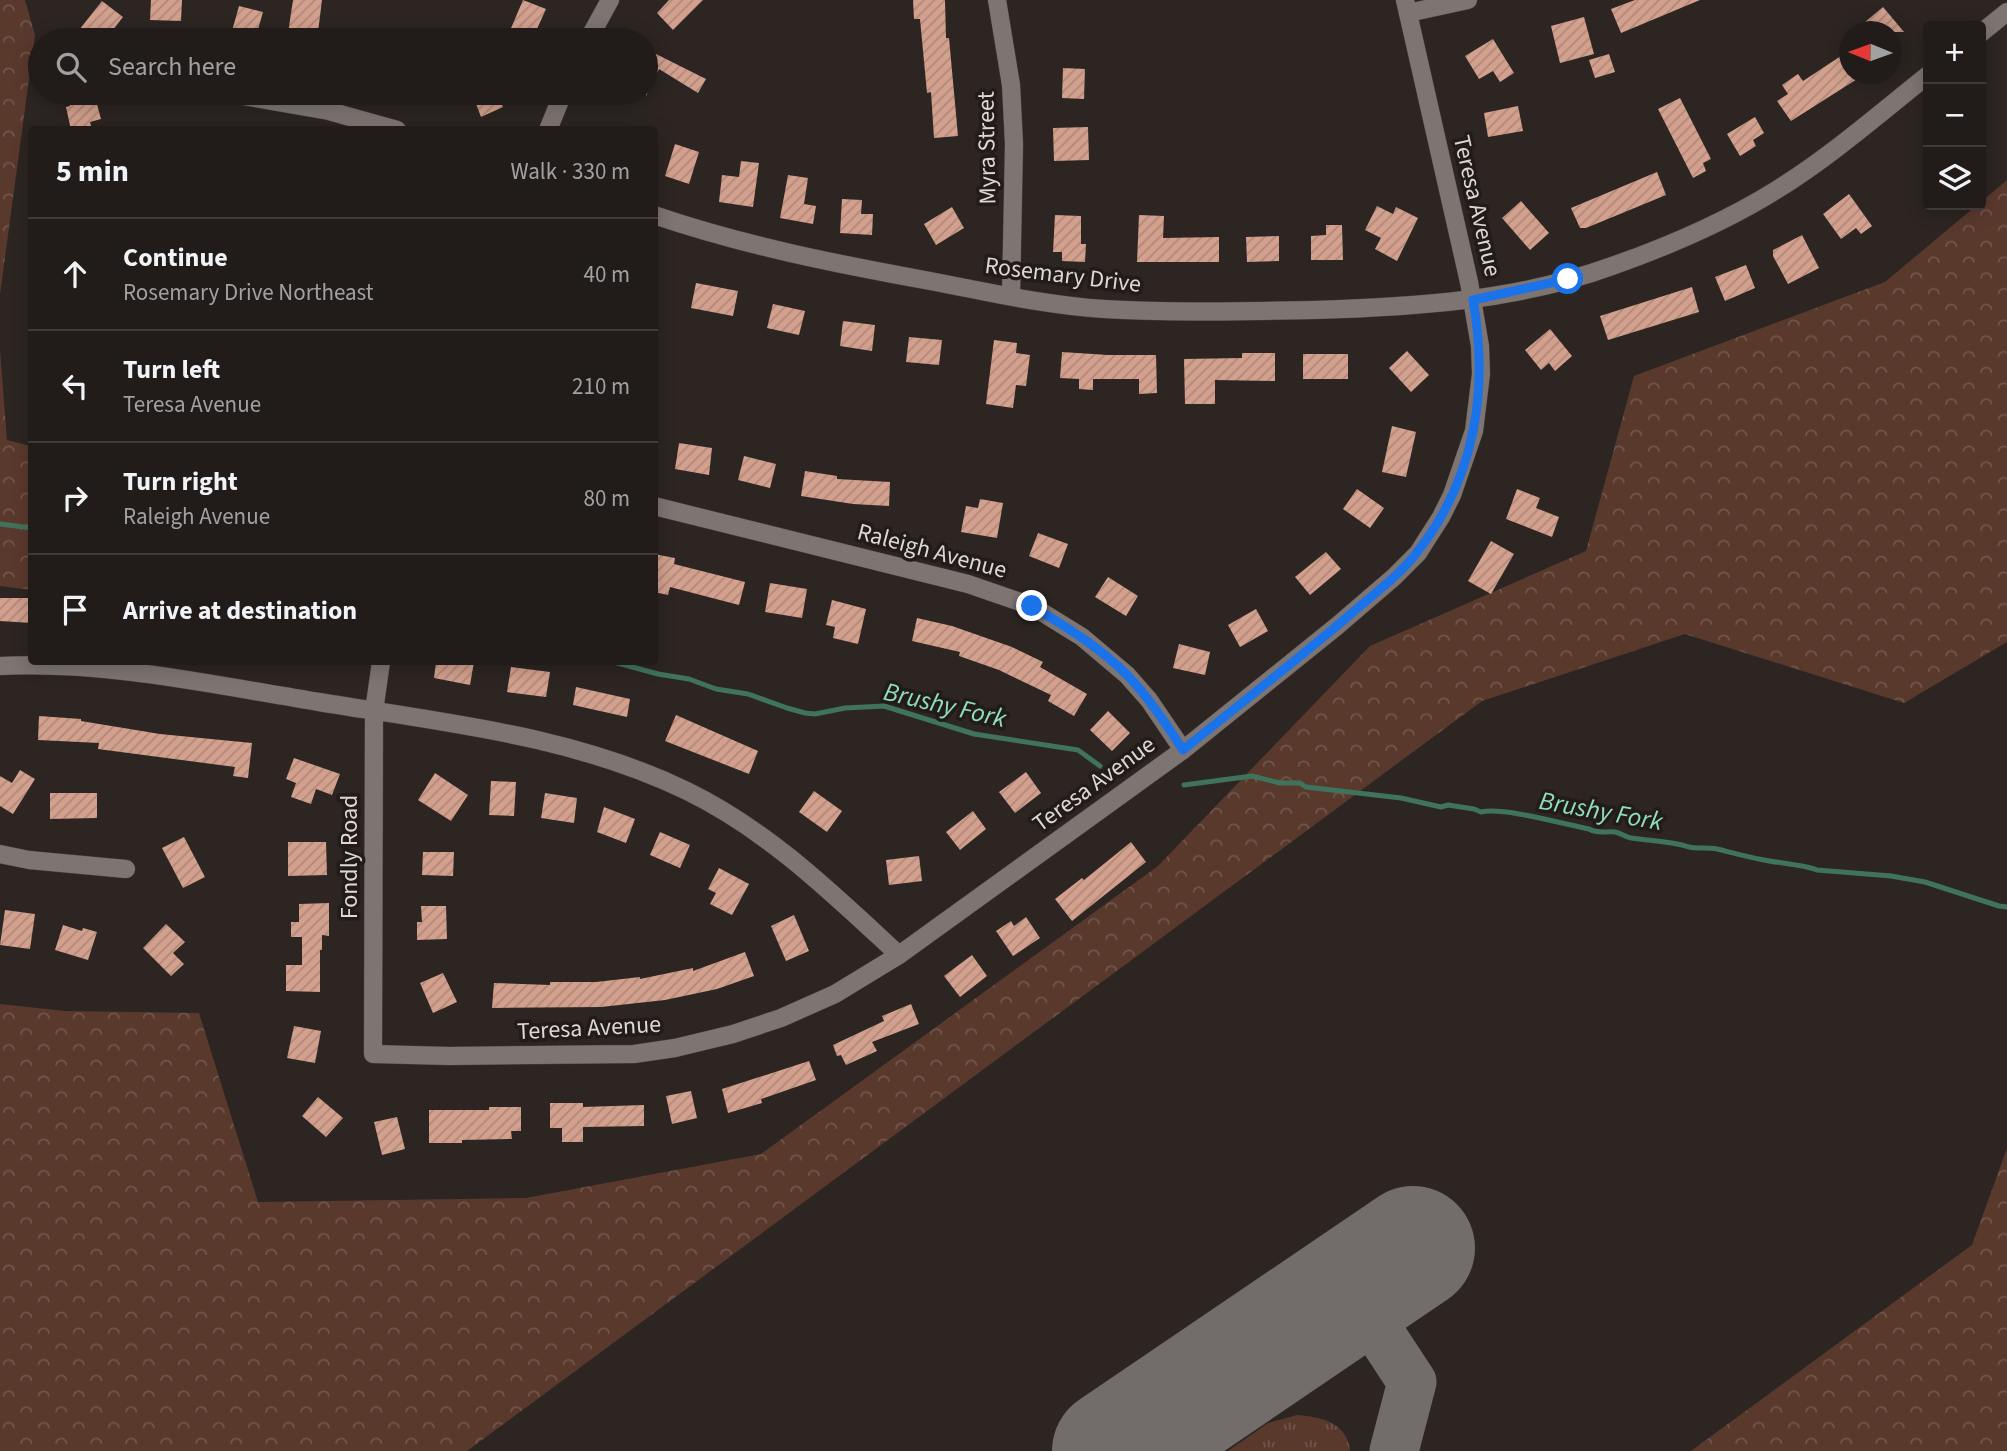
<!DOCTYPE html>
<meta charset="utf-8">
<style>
:root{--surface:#211c1a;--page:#2d2927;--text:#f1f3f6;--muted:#a2a1a2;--line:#3e3a39}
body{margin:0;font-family:"Source Sans 3",sans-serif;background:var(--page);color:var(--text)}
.controls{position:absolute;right:21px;top:21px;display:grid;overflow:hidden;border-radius:7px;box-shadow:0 4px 18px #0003}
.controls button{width:63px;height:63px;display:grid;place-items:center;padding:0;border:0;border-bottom:2px solid var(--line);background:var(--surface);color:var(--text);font:35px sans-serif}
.compass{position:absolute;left:1839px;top:21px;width:63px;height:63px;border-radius:50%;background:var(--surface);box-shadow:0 4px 18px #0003;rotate:271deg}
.stop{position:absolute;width:21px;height:21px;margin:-16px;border:5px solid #1a73e8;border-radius:50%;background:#fff}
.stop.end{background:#1a73e8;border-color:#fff;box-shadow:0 2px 7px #0008}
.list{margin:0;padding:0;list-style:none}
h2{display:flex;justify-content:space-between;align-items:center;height:91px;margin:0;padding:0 28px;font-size:30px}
h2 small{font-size:23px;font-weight:400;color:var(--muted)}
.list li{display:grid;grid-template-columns:46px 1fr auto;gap:21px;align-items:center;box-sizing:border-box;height:112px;padding:0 28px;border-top:2px solid var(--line)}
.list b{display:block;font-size:26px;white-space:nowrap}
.list p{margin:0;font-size:23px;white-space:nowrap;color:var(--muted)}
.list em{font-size:23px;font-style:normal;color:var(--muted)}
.icon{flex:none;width:38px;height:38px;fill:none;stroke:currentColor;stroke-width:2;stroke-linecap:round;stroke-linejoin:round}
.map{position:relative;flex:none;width:2007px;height:1451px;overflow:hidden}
.search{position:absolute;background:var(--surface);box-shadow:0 4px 18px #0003;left:28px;top:28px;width:630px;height:77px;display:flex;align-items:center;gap:18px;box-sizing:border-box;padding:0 24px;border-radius:38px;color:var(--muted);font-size:26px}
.panel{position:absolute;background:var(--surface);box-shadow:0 4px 18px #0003;left:28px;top:126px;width:630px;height:539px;border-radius:7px}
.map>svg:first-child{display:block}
.grass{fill:url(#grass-tufts)}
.forest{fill:url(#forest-crowns)}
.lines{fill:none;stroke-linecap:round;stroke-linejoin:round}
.stream{stroke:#40735c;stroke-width:5}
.taxiway{stroke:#726c6a;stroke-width:49}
.runway{stroke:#726c6a;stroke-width:124}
.building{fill:url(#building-hatch)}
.minor-casing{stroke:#484341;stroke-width:19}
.minor{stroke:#7e7572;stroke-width:18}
.route{stroke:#1a73e8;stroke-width:9}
.labels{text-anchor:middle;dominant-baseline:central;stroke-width:7;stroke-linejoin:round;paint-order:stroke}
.street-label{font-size:24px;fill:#ddd8d6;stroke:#221b19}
.water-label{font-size:26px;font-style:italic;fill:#8fe0ba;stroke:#221b19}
</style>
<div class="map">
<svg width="2007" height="1451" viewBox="0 0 2007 1451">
<defs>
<pattern id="grass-tufts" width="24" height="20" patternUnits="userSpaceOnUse" patternTransform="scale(1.75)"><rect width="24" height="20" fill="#5a392d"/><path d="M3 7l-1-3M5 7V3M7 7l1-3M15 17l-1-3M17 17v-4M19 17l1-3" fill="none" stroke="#71554b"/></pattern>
<pattern id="forest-crowns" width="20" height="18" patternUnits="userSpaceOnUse" patternTransform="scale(1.75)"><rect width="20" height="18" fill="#5a392d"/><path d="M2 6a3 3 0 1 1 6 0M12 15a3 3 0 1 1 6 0" fill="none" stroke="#71554b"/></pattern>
<pattern id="building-hatch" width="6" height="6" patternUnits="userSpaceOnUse" patternTransform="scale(1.75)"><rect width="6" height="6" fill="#d3a08d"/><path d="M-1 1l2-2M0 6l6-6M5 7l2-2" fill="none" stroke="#af887a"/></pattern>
</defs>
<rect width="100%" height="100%" fill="#2c2522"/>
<!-- grass -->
<path class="grass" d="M1297,1415C1321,1417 1347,1422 1350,1451H1228L1268,1423Z"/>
<!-- forest -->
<g class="forest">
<path d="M0,0H25L35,35L0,294Z"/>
<path d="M2007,180V642L1904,703L1685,634L1482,701L467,1451H0V1004L65,1011L199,1013L258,1202L526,1198L761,1154L1158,866L1370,646L1586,551L1634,376L1885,282L1977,205H1981V202Z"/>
<path d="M0,350L7,440L31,446V590L0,586Z"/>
<path d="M2007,1148V1451H1691L1972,1245Z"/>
</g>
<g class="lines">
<!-- stream -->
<g class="stream">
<path d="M0,524L32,528"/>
<path d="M614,662L658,674L689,679L716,689L748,694L787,708L805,713L815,714L845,708L884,706L974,734L1078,750L1100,766"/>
<path d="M1184,785L1252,776L1280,783H1300L1306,787L1401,798L1441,807L1448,805L1474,809L1481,812C1504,807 1563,824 1589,829C1598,834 1605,831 1615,832C1621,833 1625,837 1631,838C1651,841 1671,841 1689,847C1698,849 1708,847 1717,849C1733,853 1747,857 1764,860C1778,863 1806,865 1817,870L1891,876L1925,882L1999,906L2007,907"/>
</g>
<!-- taxiway -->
<path class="taxiway" d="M1351,1289L1412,1382L1394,1451"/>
<!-- runway -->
<path class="runway" d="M1114,1451L1413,1248"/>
</g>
<!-- building -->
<g class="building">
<path d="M151,0H182L181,21L150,20Z"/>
<path d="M293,0H322L317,40H287Z"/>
<path d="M523,0L546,9L532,40H506Z"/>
<path d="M669,0H703L673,30L657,13Z"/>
<path d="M913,0H945L946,38H949L958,136L934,138L931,92L927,93L920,19H914Z"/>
<path d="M1635,0H1700L1621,33L1611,9Z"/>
<path d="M102,1L123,17L105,40H92L79,30Z"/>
<path d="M239,6L263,12L255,40L230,38Z"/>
<path d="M1883,7L1904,32H1853Z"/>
<path d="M1584,17L1594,54L1560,63L1551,26Z"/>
<path d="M1493,39L1514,73L1500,82L1493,71L1479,79L1465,56Z"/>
<path d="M646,49L706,79L698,93L659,69L646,96Z"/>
<path d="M1850,50V74H1865L1791,121L1777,101L1788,94L1782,85L1798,74L1803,81Z"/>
<path d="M1609,54L1615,72L1595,78L1589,60Z"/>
<path d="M1063,68L1085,69L1084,99L1062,98Z"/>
<path d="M67,93H94L101,119L90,122L92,130H71L66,107L70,106Z"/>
<path d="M472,93H498L503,107L481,117Z"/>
<path d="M1680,98L1711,159L1703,163L1706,171L1693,178L1658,109Z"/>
<path d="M1518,106L1523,131L1488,137L1484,113Z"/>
<path d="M1755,117L1764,133L1753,140L1756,146L1740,156L1727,134Z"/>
<path d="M1088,127L1089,160L1054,161L1053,128Z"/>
<path d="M675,144L699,152L689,184L665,176Z"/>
<path d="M741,161L759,163L753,207L719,202L722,175L739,177Z"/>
<path d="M1657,172L1666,195L1586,228H1580L1571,208Z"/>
<path d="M788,175L808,178L804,204L816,206L813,224L780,218Z"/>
<path d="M1849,194L1872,226L1861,234L1856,228L1841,239L1823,214Z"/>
<path d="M842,199L862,200L861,214H873L872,235L840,233Z"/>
<path d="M1521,201L1549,233L1530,250L1502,218Z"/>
<path d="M1377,206L1393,214L1396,207L1418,218L1397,261L1375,249L1381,238L1365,230Z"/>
<path d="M952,207L964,228L936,245L924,224Z"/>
<path d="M1055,215L1081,216V244H1086L1085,262L1062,261V252H1053Z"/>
<path d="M1139,215L1164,216L1163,238L1219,237V262H1137Z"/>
<path d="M1326,225H1342L1343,260H1311V236L1326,235Z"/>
<path d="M1802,235L1819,268L1788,284L1773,256V250Z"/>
<path d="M1279,236V261L1247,262L1246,237Z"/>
<path d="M1746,265L1755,288L1725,301L1715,277Z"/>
<path d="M696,283L738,291L733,316L691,308Z"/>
<path d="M1692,287L1699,312L1608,340L1600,316Z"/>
<path d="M773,304L805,311L799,335L767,328Z"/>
<path d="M843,321L875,325L872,351L840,346Z"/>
<path d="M1550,329L1572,356L1555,371L1549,363L1541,370L1525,350Z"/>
<path d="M909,337L942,340L939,365L906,362Z"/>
<path d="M994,340L1017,343L1016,353L1030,355L1026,386L1016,385L1013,408L986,404Z"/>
<path d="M1407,351L1429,375L1411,392L1389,368Z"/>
<path d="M1062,352L1108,355H1156L1157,393L1139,394V379H1093V390L1079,389V379L1060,378Z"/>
<path d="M1242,353H1275V381L1215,380V404H1185L1184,359L1242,358Z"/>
<rect x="1303" y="354" width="45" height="25"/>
<path d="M1392,426L1416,432L1406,477L1382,472Z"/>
<path d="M679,443L712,448L709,475L675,469Z"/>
<path d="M744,456L776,464L770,488L738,480Z"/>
<path d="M805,471L837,476V479L890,482L889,506L853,504L801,496Z"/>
<path d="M1357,489L1384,508L1370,528L1343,509Z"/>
<path d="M1517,489L1540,498L1536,508L1559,517L1552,537L1506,519Z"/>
<path d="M980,499L1003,503L997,538L961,532L966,506L978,508Z"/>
<path d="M1038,533L1068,544L1059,568L1029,556Z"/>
<path d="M1491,541L1514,554L1491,594L1468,581Z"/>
<path d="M1326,552L1341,569L1310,595L1295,577Z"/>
<path d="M654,554L675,558L674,564L745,582L739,605L670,587L668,595L654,592Z"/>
<path d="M1108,577L1138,596L1126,616L1095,597Z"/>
<path d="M770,583L807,589L802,618L765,612Z"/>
<path d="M0,598H32V623L0,621Z"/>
<path d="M832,600L866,609L858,644L833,638L835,627L826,625Z"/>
<path d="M1256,609L1268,631L1240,647L1228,625Z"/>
<path d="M917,618L952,626L1012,647L1043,662L1040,667L1087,694L1074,716L1048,701L1051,695L999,670L959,656L960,652L912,641Z"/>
<path d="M1179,644L1210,652L1205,675L1173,668Z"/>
<path d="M436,662H474L470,685L434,678Z"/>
<path d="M511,667L550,672L546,697L507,692Z"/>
<path d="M576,687L630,699L627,717L573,705Z"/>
<path d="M1108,711L1130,733L1112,751L1090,730Z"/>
<path d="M676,715L758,751L749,774L665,741Z"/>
<path d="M39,716L81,719V721L160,734L252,743L248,778L233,776L235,767L98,749L99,743L38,740Z"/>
<path d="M294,758L340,774L332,795L316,789L311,804L291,797L296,783L286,779Z"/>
<path d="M20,770L35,779L13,814L0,806V776L12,783Z"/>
<path d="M1026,772L1041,793L1015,813L999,792Z"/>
<path d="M435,773L468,795L451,821L418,800Z"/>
<path d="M491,781L516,782L514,816L489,815Z"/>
<path d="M814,791L842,811L827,832L799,812Z"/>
<path d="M50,793H97V818L50,819Z"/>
<path d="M545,793L577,798L574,823L541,818Z"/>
<path d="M604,807L635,819L626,843L597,832Z"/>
<path d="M973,811L986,829L960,850L946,832Z"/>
<path d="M660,832L690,845L680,868L650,855Z"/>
<path d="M184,837L205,877L183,888L162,848Z"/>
<path d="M288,842H326L327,875L288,876Z"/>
<path d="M1131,842L1146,862L1072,921L1055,899L1082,878L1084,880Z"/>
<path d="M423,852H454L453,876L422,875Z"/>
<path d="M919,856L922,881L889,885L886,860Z"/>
<path d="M719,868L749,884L732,915L710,904L716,893L708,889Z"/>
<path d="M329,903V936L322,935V950H320V992L286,991V965H302V937H291V922H299V904Z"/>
<path d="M421,906H446L447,939L417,940V922H422Z"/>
<path d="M5,910L35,914L30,949L0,945Z"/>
<path d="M794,915L809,951L786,961L771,926Z"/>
<path d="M1026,917L1040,938L1013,956L996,931L1011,921L1014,926Z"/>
<path d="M166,924L185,942L173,953L184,964L171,976L143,948Z"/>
<path d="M63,925L82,931L83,928L97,932L88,960L55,950Z"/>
<path d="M745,952L754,976L717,989L665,1000L601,1007L492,1008L494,983L550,985V982H596L640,977V979L693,968V971Z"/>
<path d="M972,955L987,976L960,997L944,976Z"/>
<path d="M443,973L457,1002L433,1013L420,983Z"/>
<path d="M911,1004L919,1024L872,1042L877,1051L846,1065L841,1055L837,1056L833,1045L884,1021L882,1016Z"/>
<path d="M294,1026L321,1031L315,1063L287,1058Z"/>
<path d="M809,1061L816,1080L761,1099L762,1103L728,1113L722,1089Z"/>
<path d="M691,1091L697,1118L672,1124L666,1096Z"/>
<path d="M318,1097L343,1118L326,1137L302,1116Z"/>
<path d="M550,1103H583V1107L644,1105V1126L583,1127V1142H562V1128H550Z"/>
<path d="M489,1107H521V1131H511L512,1139L462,1140V1143H429V1110H489Z"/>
<path d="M397,1117L405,1149L382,1155L374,1122Z"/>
</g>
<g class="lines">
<defs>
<g id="minor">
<path d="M997,0L1011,85L1014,144L1011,296"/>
<path d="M1408,13L1468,0"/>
<path d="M1981,33L2007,12"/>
<path d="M588,40L610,0"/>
<path d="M227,93L329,111L397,130"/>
<path d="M548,130L563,93"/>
<path d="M654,215C745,246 837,264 930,281C987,292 1045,305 1104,309C1173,313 1243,311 1313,310C1414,307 1516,301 1612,266C1669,246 1727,221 1778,189C1831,156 1879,114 1928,75"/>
<path d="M654,506L968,584L1032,606L1082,637L1127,675L1149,700L1183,750"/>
<path d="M381,662L374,711L373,1054L449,1056L634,1054L675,1048L733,1034L781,1018L835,994L899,955L1183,750L1337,626L1394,577L1418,553L1441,517L1452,495L1474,431L1481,374L1480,346L1469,282L1405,0"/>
<path d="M0,666C107,661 214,685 319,702C444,723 572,735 687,791C769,831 833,894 899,955"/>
<path d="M0,854L29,860L126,869"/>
</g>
</defs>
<!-- minor casing -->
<use href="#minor" class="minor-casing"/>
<!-- minor -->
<use href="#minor" class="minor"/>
</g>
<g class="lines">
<!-- route -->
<path class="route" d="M1032,606C1066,627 1100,647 1128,676C1149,698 1166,724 1183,750C1240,704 1297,660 1352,613C1375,593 1400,575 1418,551C1475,478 1489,390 1473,300L1568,279"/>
</g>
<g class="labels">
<!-- street labels -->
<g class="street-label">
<text transform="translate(987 148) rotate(-91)">Myra Street</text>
<text transform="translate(1477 206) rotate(77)">Teresa Avenue</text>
<text transform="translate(1063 275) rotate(7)">Rosemary Drive</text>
<text transform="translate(932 551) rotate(15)">Raleigh Avenue</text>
<text transform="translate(1094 784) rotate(-36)">Teresa Avenue</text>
<text transform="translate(349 857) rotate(-90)">Fondly Road</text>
<text transform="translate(589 1028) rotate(-3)">Teresa Avenue</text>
</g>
<!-- water labels -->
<g class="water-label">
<text transform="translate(945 705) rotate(13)">Brushy Fork</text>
<text transform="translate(1601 811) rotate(10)">Brushy Fork</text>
</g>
</g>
</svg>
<div class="controls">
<button>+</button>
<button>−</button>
<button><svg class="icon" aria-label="layers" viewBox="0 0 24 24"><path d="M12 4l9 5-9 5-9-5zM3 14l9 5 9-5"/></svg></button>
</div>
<svg class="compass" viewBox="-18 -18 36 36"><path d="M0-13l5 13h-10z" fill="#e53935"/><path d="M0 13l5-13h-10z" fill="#a2a1a2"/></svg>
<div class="stop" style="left:1568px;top:279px"></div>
<div class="stop end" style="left:1032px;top:606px"></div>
<div class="search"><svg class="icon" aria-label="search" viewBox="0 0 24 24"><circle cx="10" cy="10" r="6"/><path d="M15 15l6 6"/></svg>Search here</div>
<section class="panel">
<h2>5 min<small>Walk · 330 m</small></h2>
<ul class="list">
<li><svg class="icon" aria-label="ahead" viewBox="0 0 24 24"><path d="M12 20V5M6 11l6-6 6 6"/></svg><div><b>Continue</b><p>Rosemary Drive Northeast</p></div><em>40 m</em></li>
<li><svg class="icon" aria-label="left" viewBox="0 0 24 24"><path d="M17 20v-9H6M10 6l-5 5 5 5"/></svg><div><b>Turn left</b><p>Teresa Avenue</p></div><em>210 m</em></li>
<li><svg class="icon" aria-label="right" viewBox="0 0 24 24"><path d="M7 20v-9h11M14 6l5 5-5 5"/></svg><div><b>Turn right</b><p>Raleigh Avenue</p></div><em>80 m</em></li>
<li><svg class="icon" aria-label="arrive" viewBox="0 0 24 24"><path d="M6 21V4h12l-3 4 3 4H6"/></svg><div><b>Arrive at destination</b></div></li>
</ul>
</section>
</div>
